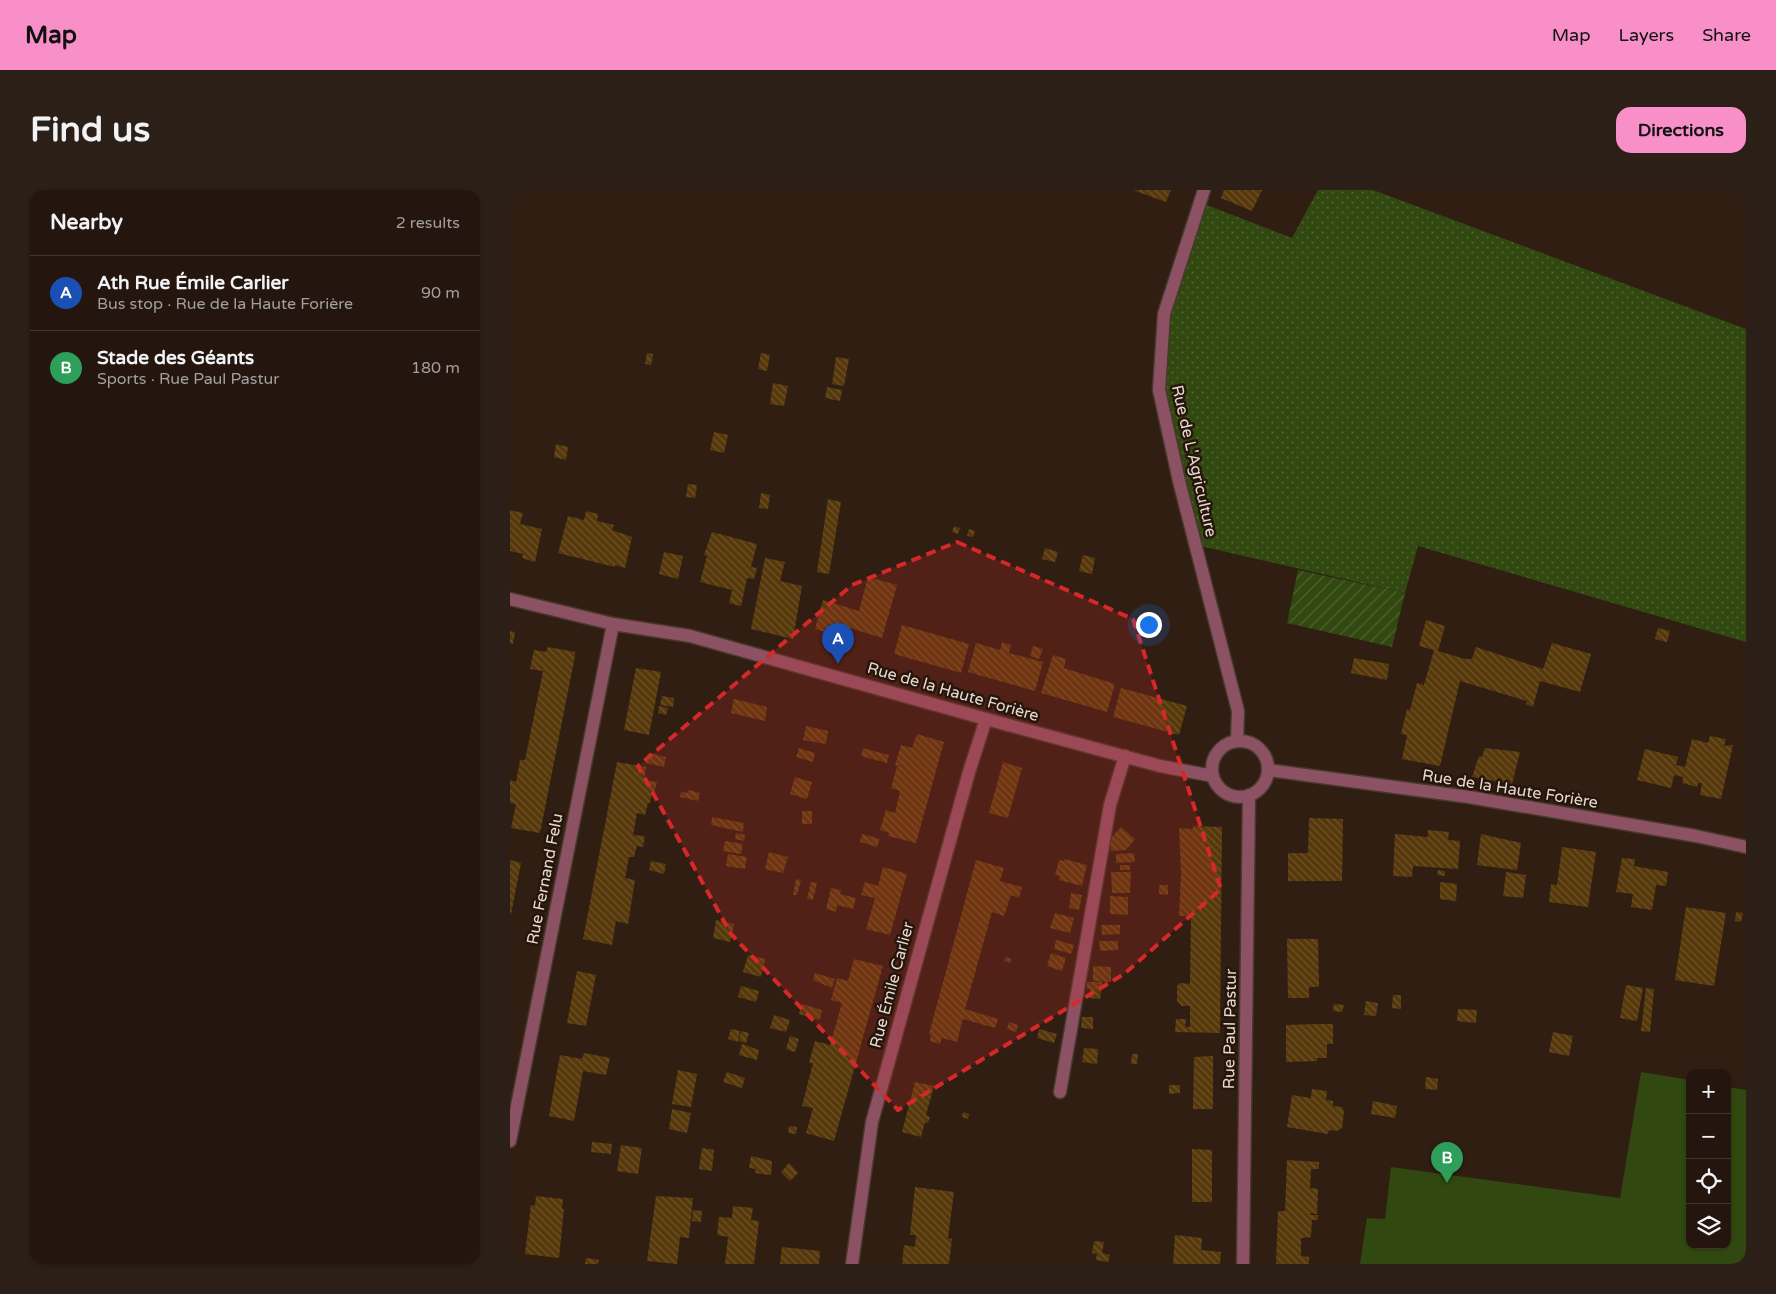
<!DOCTYPE html>
<meta charset="utf-8">
<style>
:root{--surface:#24160e;--page:#2c1f17;--text:#f1f3f6;--muted:#a39f9e;--line:#41352e;--accent:#f98fc8}
body{margin:0;font-family:"Varela Round",sans-serif;background:var(--page);color:var(--text)}
.controls{position:absolute;right:15px;bottom:15px;display:grid;overflow:hidden;border-radius:10px;box-shadow:0 1px 4px #0004}
.controls button{width:45px;height:45px;display:grid;place-items:center;padding:0;border:0;border-bottom:1px solid var(--line);background:var(--surface);color:var(--text);font:25px sans-serif}
.you{position:absolute;left:638px;top:434px;width:18px;height:18px;margin:-12px;border:4px solid #fff;border-radius:50%;background:#1a73e8;box-shadow:0 0 0 8px #1a73e833}
.badge{display:grid;place-items:center;width:32px;height:32px;border-radius:50%;background:var(--accent);color:#fff;font-size:16px;font-weight:700}
.pin{position:absolute;translate:-50% -41px;filter:drop-shadow(0 1px 2px #0008)}
.pin::after{content:'';position:absolute;top:26px;width:18px;height:15px;background:inherit;clip-path:polygon(0 0,100% 0,50% 100%)}
.list{margin:0;padding:0;list-style:none}
h2{display:flex;justify-content:space-between;align-items:center;height:65px;margin:0;padding:0 20px;font-size:21px}
h2 small{font-size:16px;font-weight:400;color:var(--muted)}
.list li{display:grid;grid-template-columns:32px 1fr auto;gap:15px;align-items:center;box-sizing:border-box;height:75px;padding:0 20px;border-top:1px solid var(--line)}
.list b{display:block;font-size:19px;white-space:nowrap}
.list p{margin:0;font-size:16px;white-space:nowrap;color:var(--muted)}
.list em{font-size:16px;font-style:normal;color:var(--muted)}
.icon{flex:none;width:28px;height:28px;fill:none;stroke:currentColor;stroke-width:2;stroke-linecap:round;stroke-linejoin:round}
.map{position:relative;flex:none;width:1236px;height:1074px;overflow:hidden;border-radius:15px}
header{display:flex;align-items:center;gap:30px;box-sizing:border-box;height:70px;padding:0 25px;background:var(--accent);color:#111}
header strong{font-size:24px}
nav{display:flex;gap:28px;margin-inline-start:auto;font-size:18px}
.intro{display:flex;align-items:center;justify-content:space-between;box-sizing:border-box;height:120px;padding:0 30px}
h1{margin:0;font-size:35px}
.button{padding:12px 22px;border-radius:15px;background:var(--accent);color:#111;font-size:18px;font-weight:700}
main{display:flex;gap:30px;padding:0 30px}
aside{flex:1;background:var(--surface);border-radius:15px;box-shadow:0 1px 4px #0004}
.map>svg:first-child{display:block}
.grass{fill:url(#grass-dots)}
.garden{fill:url(#garden-furrows)}
.pitch{fill:#314910}
.building{fill:url(#building-back-hatch)}
.lines{fill:none;stroke-linecap:round;stroke-linejoin:round}
.minor-casing{stroke:#49382e;stroke-width:15}
.minor{stroke:#8c5263;stroke-width:12}
.marked{fill:#d62828;fill-opacity:0.2;stroke:#d62828;stroke-width:4;stroke-dasharray:10 6;stroke-linejoin:round}
.labels{text-anchor:middle;dominant-baseline:central;stroke-width:5;stroke-linejoin:round;paint-order:stroke}
.street-label{font-size:16px;fill:#e6d9d2;stroke:#26150a}
</style>
<header>
<strong>Map</strong>
<nav><a>Map</a><a>Layers</a><a>Share</a></nav>
</header>
<div class="intro"><h1>Find us</h1><a class="button">Directions</a></div>
<main>
<aside>
<h2>Nearby<small>2 results</small></h2>
<ul class="list">
<li><span class="badge" style="background:#1a4fb4">A</span><div><b>Ath Rue Émile Carlier</b><p>Bus stop · Rue de la Haute Forière</p></div><em>90 m</em></li>
<li><span class="badge" style="background:#2e9e5b">B</span><div><b>Stade des Géants</b><p>Sports · Rue Paul Pastur</p></div><em>180 m</em></li>
</ul>
</aside>
<div class="map">
<svg width="1236" height="1074" viewBox="0 0 1236 1074">
<defs>
<pattern id="grass-dots" width="8" height="8" patternUnits="userSpaceOnUse" patternTransform="scale(1.25)"><rect width="8" height="8" fill="#314910"/><path d="M2 2h.1M6 6h.1" fill="none" stroke="#4f6332" stroke-width="1.8" stroke-linecap="round"/></pattern>
<pattern id="garden-furrows" width="10" height="10" patternUnits="userSpaceOnUse" patternTransform="scale(1.25)"><rect width="10" height="10" fill="#314910"/><path d="M-1 1l2-2M0 10L10 0M9 11l2-2" fill="none" stroke="#4f6332"/></pattern>
<pattern id="building-back-hatch" width="6" height="6" patternUnits="userSpaceOnUse" patternTransform="scale(1.25)"><rect width="6" height="6" fill="#56380a"/><path d="M-1 5l2 2M0 0l6 6M5-1l2 2" fill="none" stroke="#6e542d"/></pattern>
</defs>
<rect width="100%" height="100%" fill="#301e13"/>
<!-- grass -->
<path class="grass" d="M808,0H863L1236,139V452L908,356L895,403L686,355L649,200L654,124L689,12L782,48Z"/>
<!-- garden -->
<path class="garden" d="M788,380L895,403L882,457L777,433Z"/>
<!-- pitch -->
<path class="pitch" d="M1131,882L1180,890V1055H1217V897L1236,900V1074H850L857,1028L875,1029L881,977L1110,1008Z"/>
<!-- building -->
<g class="building">
<path d="M623,0H661L656,12Z"/>
<path d="M714,0H752L742,21L711,8Z"/>
<path d="M137,163L143,164L141,175L135,174Z"/>
<path d="M251,163L260,165L257,181L248,179Z"/>
<path d="M326,167L339,169L334,196L322,194Z"/>
<path d="M263,193L278,196L274,216L260,214Z"/>
<path d="M317,197L332,200L330,211L315,208Z"/>
<path d="M204,242L218,245L214,263L200,260Z"/>
<path d="M46,254L58,257L56,270L44,267Z"/>
<path d="M178,294L187,295L185,308L176,307Z"/>
<path d="M251,303L260,305L258,319L249,318Z"/>
<path d="M318,309L331,312L319,384L307,382Z"/>
<path d="M0,320L13,323L10,334L32,339L25,372L12,368L13,364L0,361Z"/>
<path d="M76,321L88,324L87,331L104,335L102,340L122,347L115,378L105,375V377L48,363L58,326L74,330Z"/>
<path d="M444,336L450,338L448,344L442,342Z"/>
<path d="M459,339L465,341L463,347L457,346Z"/>
<path d="M202,342L247,354L241,377L247,378L244,389L237,388L231,416L219,413L222,400L190,392L197,366L194,365Z"/>
<path d="M535,358L548,362L545,372L532,369Z"/>
<path d="M154,362L173,366L168,389L149,384Z"/>
<path d="M573,365L585,368L582,384L569,381Z"/>
<path d="M255,368L275,372L270,391L292,396L283,449L241,439Z"/>
<path d="M358,387L387,395L372,448L340,438L337,448L305,439L313,410L349,421Z"/>
<path d="M916,430L935,436L928,461L955,469H962L966,457L1033,479L1042,453L1081,464L1070,502L1030,491L1023,517L1016,514L1017,511L950,491L930,576L892,569L897,545L891,544L897,519L900,520L907,493L914,495L924,460L909,456Z"/>
<path d="M392,435L459,454L451,483L384,464Z"/>
<path d="M1148,438L1160,441L1157,452L1145,449Z"/>
<path d="M0,441L5,442L3,454L0,453Z"/>
<path d="M492,452L501,455L499,463L533,472L525,501L458,482L466,453L490,460Z"/>
<path d="M523,456L533,459L529,469L520,466Z"/>
<path d="M38,457L65,462V466L30,643L1,638L6,614L0,613V590L6,592L10,570H15L33,481L20,479L24,460L36,462Z"/>
<path d="M543,465L556,469L554,478L605,494L597,522L531,503Z"/>
<path d="M844,468L879,474L877,490L841,483Z"/>
<path d="M126,478L151,482L139,545L114,540Z"/>
<path d="M611,498L677,516L669,545L603,527Z"/>
<path d="M152,506L164,508L163,517L150,515Z"/>
<path d="M224,509L257,517L255,531L221,523Z"/>
<path d="M149,516L158,518L156,525L148,523Z"/>
<path d="M296,536L318,541L316,554L293,550Z"/>
<path d="M407,544L434,552L406,653L378,646L379,643L370,640L376,620L385,623L390,601L381,598L387,576L397,578L385,575L391,555L402,558Z"/>
<path d="M1200,546L1216,549L1214,556L1223,555L1211,609L1190,605L1192,593H1188L1187,597L1172,593L1173,587L1164,585L1161,598L1127,590L1135,559L1168,567L1166,575L1175,577L1182,549L1198,553Z"/>
<path d="M289,558L305,563L303,572L286,567Z"/>
<path d="M353,558L379,565L377,573L351,566Z"/>
<path d="M975,558L1010,562L1002,594L962,587L969,566L972,567Z"/>
<path d="M138,563L156,567L154,577L136,573Z"/>
<path d="M107,572L136,577L134,590L147,592L144,603H142L140,613H138L135,625L127,623L123,645L135,646L133,657L127,656L124,667H119L115,688L125,690L118,734L106,731L102,755L73,749Z"/>
<path d="M493,572L512,578L498,628L479,623Z"/>
<path d="M285,587L302,592L297,609L280,604Z"/>
<path d="M178,600L190,603L188,611L170,607L171,602L177,603Z"/>
<rect x="292" y="621" width="10" height="13"/>
<path d="M202,627L234,633L233,642L201,635Z"/>
<path d="M799,628L833,629L832,691H778V663H798Z"/>
<path d="M683,636L712,637L710,843L665,842L666,829H676L675,837H680V816H672L667,811V796L670,793L680,794L681,726H669L671,683L669,638L683,639Z"/>
<path d="M611,637L625,649L616,660L601,661L599,650Z"/>
<path d="M918,640L939,642L938,650L950,651L948,679L903,676L902,687L883,686L885,644L918,647Z"/>
<path d="M226,643L235,645L234,651L225,649Z"/>
<path d="M352,644L370,649L367,657L350,652Z"/>
<path d="M971,644L1011,653L1007,680L967,675Z"/>
<path d="M215,651L233,654L231,664L213,661Z"/>
<path d="M1052,657L1086,662L1078,717L1039,712L1041,694L1047,695Z"/>
<path d="M259,662L278,667L273,683L255,679Z"/>
<path d="M624,663L625,672L606,673V664Z"/>
<path d="M218,664L237,667L235,679L216,676Z"/>
<path d="M1112,668L1125,669L1124,676L1158,682L1156,696L1146,695L1142,720L1121,717L1123,704L1106,702Z"/>
<path d="M554,669L577,675L572,696L549,690L550,686L545,685L549,670L554,671Z"/>
<path d="M0,670L11,673L1,724H0Z"/>
<path d="M466,670L494,678L490,691L512,697L509,708L501,705L494,726L482,722L455,819L488,829L485,838L453,829L447,852L432,848L430,854L420,851L421,845L419,844Z"/>
<path d="M141,671L156,674L154,684L139,680Z"/>
<rect x="610" y="675" width="10" height="5"/>
<path d="M373,677L397,684L380,745L356,739L365,708L351,705L355,692L368,696Z"/>
<path d="M928,680L935,681V686L927,685Z"/>
<path d="M601,682H621L620,703H602Z"/>
<path d="M996,682L1016,685L1013,708L993,706Z"/>
<path d="M286,689L291,690L287,705H283Z"/>
<path d="M301,692L307,693L303,710L297,709Z"/>
<path d="M930,692L947,694L946,711L930,709Z"/>
<path d="M649,695H658V705L649,704Z"/>
<path d="M321,698L331,700L330,704L346,708L343,719L327,715L326,722L316,719Z"/>
<path d="M561,703L572,705L569,720L559,718Z"/>
<path d="M600,706L618,707V725L600,724Z"/>
<path d="M1176,717L1216,723L1204,796L1165,790Z"/>
<path d="M1226,722L1233,723L1231,732L1225,731Z"/>
<path d="M545,723L564,728L560,743L540,738Z"/>
<path d="M206,730L224,734L220,752L203,748Z"/>
<path d="M591,735H610V744L592,745Z"/>
<path d="M777,749H808L809,797H799V808H778Z"/>
<path d="M546,750L564,755L561,764L544,759Z"/>
<path d="M589,751H608V760L590,761Z"/>
<path d="M541,763L556,768L552,781L537,776Z"/>
<path d="M238,765L255,769L251,787L233,782Z"/>
<path d="M496,767L501,769L500,773L494,771Z"/>
<path d="M344,769L373,776L324,951L296,943L303,918L292,916L303,873H299L305,851L320,855L332,813L321,810L327,788L338,791Z"/>
<path d="M583,776L601,777V792L583,791Z"/>
<path d="M67,781L86,785L76,836L57,833Z"/>
<path d="M305,783L325,789L322,798L303,790Z"/>
<path d="M577,792H592L590,809L579,808L580,799H577Z"/>
<path d="M1116,795L1133,798L1127,831L1110,828Z"/>
<path d="M231,796L249,801L246,812L228,807Z"/>
<path d="M1136,798L1144,799L1140,842L1131,841Z"/>
<path d="M883,805H891V819L882,818Z"/>
<path d="M856,811L868,813L866,826L854,825Z"/>
<path d="M292,814L312,820L310,830L289,824Z"/>
<path d="M824,814L834,815L832,822L823,821Z"/>
<path d="M948,819L967,820L966,833L947,831Z"/>
<path d="M264,825L280,830L276,842L260,838Z"/>
<path d="M572,827H583V839L571,838Z"/>
<path d="M499,832L508,835L506,842L497,839Z"/>
<path d="M807,834H823V854H817V868H807V871L776,872V835Z"/>
<path d="M221,839L230,841L228,852L218,849Z"/>
<path d="M529,839L547,844L544,853L527,848Z"/>
<path d="M231,841L239,843L236,853L229,851Z"/>
<path d="M1043,842L1063,846L1059,866L1039,862Z"/>
<path d="M280,846L289,849L285,862L276,859Z"/>
<path d="M232,854L249,860L247,870L229,865Z"/>
<path d="M574,858L588,859L587,874L572,872Z"/>
<path d="M74,863L100,868L96,885L73,881L64,931L39,926L50,865L72,869Z"/>
<path d="M622,864H628L627,874H621Z"/>
<path d="M703,866V919H683L684,867Z"/>
<path d="M168,880L187,884L181,917L162,914Z"/>
<path d="M217,882L235,888L232,898L213,892Z"/>
<path d="M916,887L928,889L927,900L915,899Z"/>
<path d="M405,892L424,896L416,925L420,927L418,933L415,932L411,947L392,942Z"/>
<path d="M659,895H670V903L659,904Z"/>
<path d="M802,899L817,901L816,910L823,911V916L832,917L834,921L832,938L827,941L819,940L818,944L777,937L782,905L801,908Z"/>
<path d="M863,911L887,916L885,928L861,924Z"/>
<path d="M162,919L181,923L177,943L159,939Z"/>
<path d="M453,922L459,924L458,929L452,927Z"/>
<path d="M279,936L287,937L286,944L278,943Z"/>
<path d="M82,952L102,954L101,964L81,962Z"/>
<path d="M111,955L132,958L128,984L107,981Z"/>
<path d="M192,958L204,960L202,981L189,979Z"/>
<path d="M682,959L702,960V1012H682Z"/>
<path d="M241,966L262,971L261,985L245,983L246,979L239,978Z"/>
<path d="M777,970L809,972V979H801L800,998L808,999L807,1024L801,1023L800,1025H808V1030H802L801,1047L791,1048V1066L799,1067V1074H766L768,1021H775Z"/>
<path d="M279,973L288,983L280,991L271,982Z"/>
<path d="M405,997L444,1002L438,1048L442,1049L439,1074H392L394,1055L405,1057L406,1045H400Z"/>
<path d="M26,1006L53,1009L52,1019H54L49,1068L15,1064L21,1015L25,1016Z"/>
<path d="M146,1006L183,1008L179,1048L170,1047L167,1074L137,1071Z"/>
<path d="M223,1016L243,1018L241,1030L249,1031L244,1074H215L218,1047L207,1045L209,1027L222,1028Z"/>
<path d="M183,1020L192,1021L191,1032L182,1031Z"/>
<path d="M665,1045L692,1048L691,1060L711,1062L710,1074H663Z"/>
<path d="M584,1051L594,1052L592,1063L600,1065L598,1072L586,1070L587,1064L582,1063Z"/>
<path d="M272,1057L310,1061L309,1074H270Z"/>
<path d="M76,1068L89,1070L88,1074H75Z"/>
</g>
<g class="lines">
<defs>
<g id="minor">
<path d="M694,0L654,124L649,200L669,291L728,521L727,551"/>
<path d="M0,409L103,434L180,446L476,529L650,576L703,586"/>
<circle cx="730" cy="579" r="28"/>
<path d="M758,580L959,607L1186,646L1236,657"/>
<path d="M550,902L600,615L615,566"/>
<path d="M0,951L103,434"/>
<path d="M342,1074L362,932L459,582L476,529"/>
<path d="M733,1074L739,605"/>
</g>
</defs>
<!-- minor casing -->
<use href="#minor" class="minor-casing"/>
<!-- minor -->
<use href="#minor" class="minor"/>
</g>
<!-- marked area -->
<path class="marked" d="M447,352L623,429L711,699L614,784L388,920L221,744L128,576L342,395Z"/>
<g class="labels">
<!-- street labels -->
<g class="street-label">
<text transform="translate(684 271) rotate(77)">Rue de L'Agriculture</text>
<text transform="translate(443 502) rotate(16)">Rue de la Haute Forière</text>
<text transform="translate(1000 599) rotate(9)">Rue de la Haute Forière</text>
<text transform="translate(35 689) rotate(-79)">Rue Fernand Felu</text>
<text transform="translate(382 795) rotate(-75)">Rue Émile Carlier</text>
<text transform="translate(720 839) rotate(-89)">Rue Paul Pastur</text>
</g>
</g>
</svg>
<div class="controls">
<button>+</button>
<button>−</button>
<button><svg class="icon" aria-label="locate" viewBox="0 0 24 24"><circle cx="12" cy="12" r="6"/><path d="M12 2v4M12 18v4M2 12h4M18 12h4"/></svg></button>
<button><svg class="icon" aria-label="layers" viewBox="0 0 24 24"><path d="M12 4l9 5-9 5-9-5zM3 14l9 5 9-5"/></svg></button>
</div>
<div class="you"></div>
<div class="pin badge" style="left:328px;top:474px;background:#1a4fb4">A</div>
<div class="pin badge" style="left:937px;top:993px;background:#2e9e5b">B</div>
</div>
</main>
